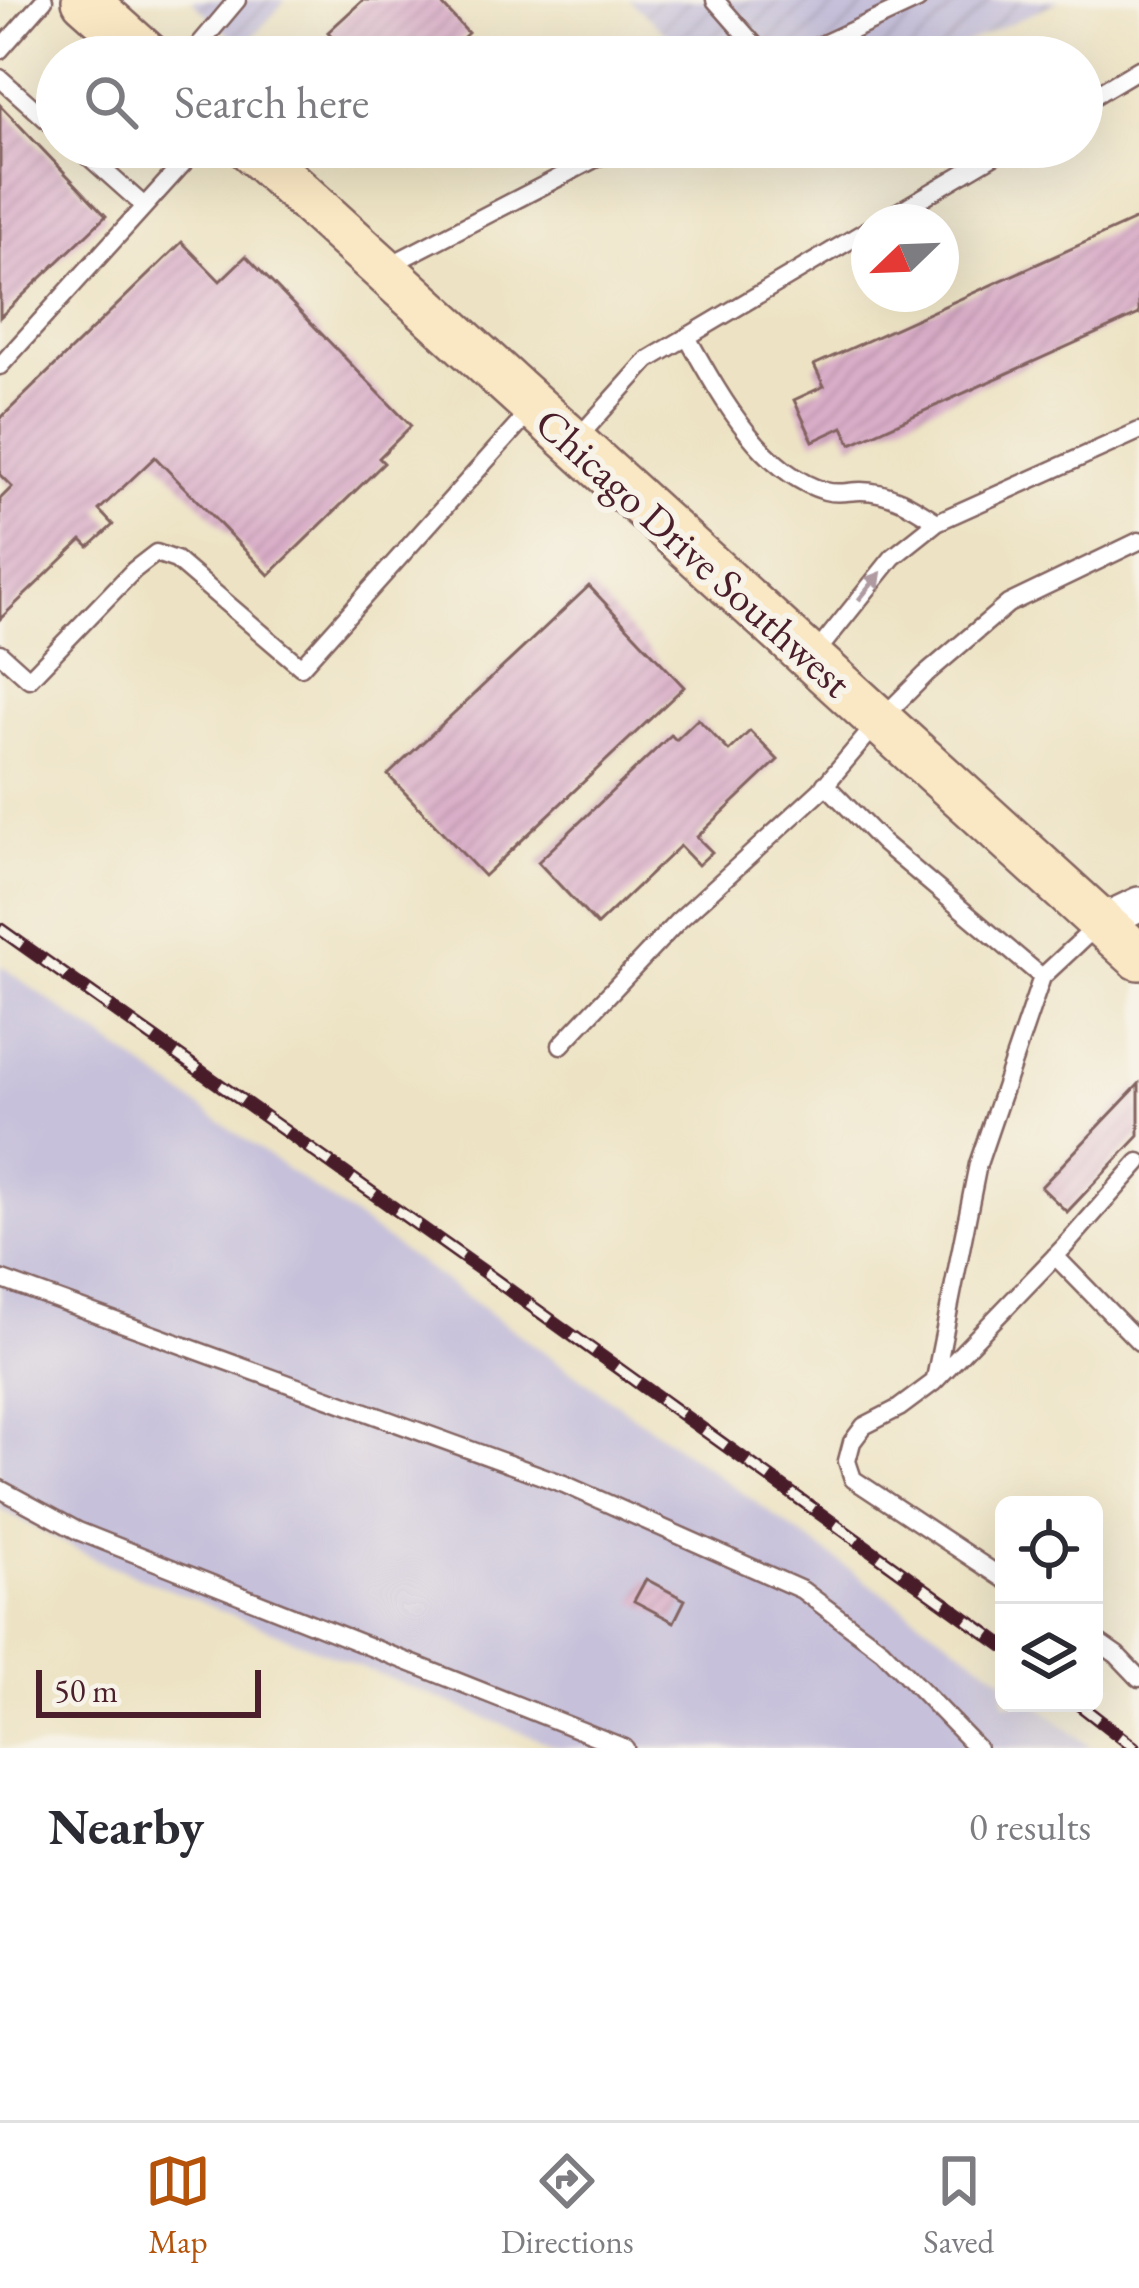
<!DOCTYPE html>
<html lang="en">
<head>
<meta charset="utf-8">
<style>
  body { margin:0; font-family:"EB Garamond",serif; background:#f7f7f7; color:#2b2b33 }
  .controls { position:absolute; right:36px; bottom:36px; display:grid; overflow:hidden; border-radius:18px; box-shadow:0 12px 48px #0002 }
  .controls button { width:108px; height:108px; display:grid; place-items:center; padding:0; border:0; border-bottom:3px solid #e1e1e2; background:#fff; color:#2b2b33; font:60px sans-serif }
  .compass { position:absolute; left:851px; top:204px; width:108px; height:108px; border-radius:50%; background:#fff; box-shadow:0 12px 48px #0002; rotate:247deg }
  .scale { position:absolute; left:36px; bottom:30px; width:225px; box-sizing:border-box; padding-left:12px; border:6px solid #4a1f2b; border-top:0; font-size:33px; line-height:42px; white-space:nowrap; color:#4a1f2b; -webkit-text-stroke:9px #f7f3e8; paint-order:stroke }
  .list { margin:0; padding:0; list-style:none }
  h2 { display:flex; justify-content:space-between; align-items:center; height:156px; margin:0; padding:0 48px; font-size:51px }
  h2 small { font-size:39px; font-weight:400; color:#7c7c81 }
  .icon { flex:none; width:66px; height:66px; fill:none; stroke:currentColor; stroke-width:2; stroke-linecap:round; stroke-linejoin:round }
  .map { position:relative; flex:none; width:1139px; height:1748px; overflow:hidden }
  .search { position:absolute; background:#fff; box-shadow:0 12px 48px #0002; left:36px; right:36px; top:36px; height:132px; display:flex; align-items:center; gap:30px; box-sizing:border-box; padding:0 42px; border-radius:66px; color:#7c7c81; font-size:45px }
  .sheet { height:372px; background:#fff }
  nav { display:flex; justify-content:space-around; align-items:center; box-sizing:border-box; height:168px; border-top:3px solid #e1e1e2; background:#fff; font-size:33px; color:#7c7c81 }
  nav a { display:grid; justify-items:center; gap:6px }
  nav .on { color:#b45309 }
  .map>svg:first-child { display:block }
  .industrial { fill:url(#industrial-furrows) }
  .railway { fill:#c6c0da }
  .building { fill:url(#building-hatch) }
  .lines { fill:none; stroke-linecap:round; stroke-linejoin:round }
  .service-casing { stroke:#836461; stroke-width:21 }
  .minor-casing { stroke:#836461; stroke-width:38 }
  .secondary-casing { stroke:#836461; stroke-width:50 }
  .service { stroke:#fff; stroke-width:16 }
  .minor { stroke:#fff; stroke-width:33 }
  .secondary { stroke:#fae7c3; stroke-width:45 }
  .rail-casing { stroke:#4a1f2b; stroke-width:14 }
  .rail { stroke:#f7f3e8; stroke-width:9; stroke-dasharray:27; stroke-linecap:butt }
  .oneway { fill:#ae9aa0 }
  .labels { text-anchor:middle; stroke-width:12; stroke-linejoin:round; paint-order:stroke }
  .street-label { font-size:42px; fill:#4a1f2b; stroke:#f7f3e8 }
</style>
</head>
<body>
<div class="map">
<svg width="1139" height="1748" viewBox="0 0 1139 1748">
  <defs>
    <pattern id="industrial-furrows" width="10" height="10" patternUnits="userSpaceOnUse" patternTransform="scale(3)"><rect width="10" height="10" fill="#c6c0da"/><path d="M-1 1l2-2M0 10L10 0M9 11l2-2" fill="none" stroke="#aca5bb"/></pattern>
    <pattern id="building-hatch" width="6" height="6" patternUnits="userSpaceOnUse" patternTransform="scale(3)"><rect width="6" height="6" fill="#d9adc8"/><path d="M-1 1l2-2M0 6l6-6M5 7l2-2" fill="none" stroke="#bc94ac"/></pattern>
  </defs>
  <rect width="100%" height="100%" fill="#f7f3e8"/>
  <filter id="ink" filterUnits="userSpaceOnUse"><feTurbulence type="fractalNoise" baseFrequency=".00833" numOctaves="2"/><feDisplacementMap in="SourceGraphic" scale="24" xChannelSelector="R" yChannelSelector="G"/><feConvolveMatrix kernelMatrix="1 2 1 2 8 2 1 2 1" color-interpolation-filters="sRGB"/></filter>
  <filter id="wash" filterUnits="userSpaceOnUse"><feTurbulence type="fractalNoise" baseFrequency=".004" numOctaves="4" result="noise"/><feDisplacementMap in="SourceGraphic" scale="48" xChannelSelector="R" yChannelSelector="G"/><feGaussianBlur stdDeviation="2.7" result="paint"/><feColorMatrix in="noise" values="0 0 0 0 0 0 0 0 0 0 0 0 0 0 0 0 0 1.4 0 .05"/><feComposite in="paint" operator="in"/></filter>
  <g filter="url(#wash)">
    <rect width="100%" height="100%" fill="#ede3c4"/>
    <path class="industrial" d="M 191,0 L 286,0 L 243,48 Z
      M 629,0 L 1060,0 L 937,57 L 692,57 Z"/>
    <path class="railway" d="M 0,965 L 1004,1679 L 1004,1703 L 1035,1703 L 1092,1748 L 560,1748 L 97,1560 L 0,1509 Z"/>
    <g id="blocks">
      <path class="building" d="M 363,0 L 438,0 L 468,33 L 442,57 L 351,57 L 328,32 Z
        M 0,105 L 106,216 L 0,317 Z
        M 1139,218 L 1139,314 L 851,444 L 843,427 L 813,441 L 794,400 L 824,386 L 814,365 Z
        M 182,242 L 220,281 L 246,256 L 411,426 L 379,458 L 384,463 L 269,575 L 155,457 L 99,510 L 113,525 L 89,547 L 82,540 L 0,619 L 0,499 L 12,487 L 0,475 L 0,419 Z
        M 589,586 L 684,687 L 484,876 L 388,775 Z
        M 698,719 L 729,751 L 750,731 L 778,760 L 697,837 L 712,852 L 698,865 L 680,846 L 597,925 L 538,862 L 671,735 L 676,740 Z
        M 1139,1084 L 1139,1136 L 1067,1212 L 1041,1187 Z
        M 646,1579 L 685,1600 L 674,1622 L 634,1601 Z"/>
    </g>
  </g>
  <g filter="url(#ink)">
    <use href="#blocks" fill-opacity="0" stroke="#836461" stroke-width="3"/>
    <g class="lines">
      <defs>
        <path id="service" d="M 715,0 L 765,57
          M 0,50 L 44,0
          M 189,57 L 237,0
          M 795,57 L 918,0
          M 0,78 L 57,129
          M 1082,103 L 1139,69
          M 78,147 L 143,205
          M 881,222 L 1008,147
          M 384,268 L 618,147
          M 687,337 C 718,392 761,473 825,491 C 839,495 848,491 861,491 C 890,491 914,507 937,522
          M 0,366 L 198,147
          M 576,440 L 648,360 L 869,229
          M 0,653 L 29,679 L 134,570 L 156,553 L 176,560 L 301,667 L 534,407
          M 812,658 L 893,557 L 937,522 L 1139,431
          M 825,784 L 883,843 L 1042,977
          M 561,1045 L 677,922 L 820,791 L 879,721 L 926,674 L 1008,604 L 1139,541
          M 1055,1256 L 1139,1342
          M 0,1279 L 564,1484 L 802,1590 L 882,1650 L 977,1748
          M 935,1379 L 978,1164 L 1042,977 L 1100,923
          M 0,1489 L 78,1531 L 625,1748
          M 1004,1579 L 853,1479 L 847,1461 L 852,1442 L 864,1426 L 899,1408 L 934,1382 L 1064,1247 L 1139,1162
          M 1094,1639 L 1117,1655 L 1139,1678"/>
        <path id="minor" d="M 1101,922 L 1139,904"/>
        <path id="secondary" d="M 85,0 L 149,57
          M 249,147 L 1139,957"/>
      </defs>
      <use href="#service" class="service-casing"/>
      <use href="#minor" class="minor-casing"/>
      <use href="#secondary" class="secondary-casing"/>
      <use href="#service" class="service"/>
      <use href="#minor" class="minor"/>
      <use href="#secondary" class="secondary"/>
      <defs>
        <path id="rail" d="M 0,929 L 487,1274 L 1004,1646
          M 1077,1703 L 1135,1748"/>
      </defs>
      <use href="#rail" class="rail-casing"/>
      <use href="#rail" class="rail"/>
    </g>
    <defs><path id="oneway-solid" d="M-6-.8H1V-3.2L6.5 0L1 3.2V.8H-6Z" transform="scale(3)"/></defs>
    <use class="oneway" href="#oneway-solid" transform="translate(870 586) rotate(-51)"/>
  </g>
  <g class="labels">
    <g class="street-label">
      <text transform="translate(694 552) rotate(42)" y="15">Chicago Drive Southwest</text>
    </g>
  </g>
</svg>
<div class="controls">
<button><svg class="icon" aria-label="locate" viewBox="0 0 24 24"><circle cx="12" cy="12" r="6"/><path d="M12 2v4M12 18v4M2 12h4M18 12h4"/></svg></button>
<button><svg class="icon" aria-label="layers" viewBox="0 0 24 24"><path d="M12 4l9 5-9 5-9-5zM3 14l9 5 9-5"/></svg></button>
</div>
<svg class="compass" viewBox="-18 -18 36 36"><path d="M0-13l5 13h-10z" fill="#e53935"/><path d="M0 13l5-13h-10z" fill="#7c7c81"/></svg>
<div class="scale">50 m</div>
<div class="search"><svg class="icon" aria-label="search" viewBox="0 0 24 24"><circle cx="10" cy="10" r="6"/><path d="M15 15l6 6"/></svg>Search here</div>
</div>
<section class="sheet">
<h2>Nearby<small>0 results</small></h2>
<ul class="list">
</ul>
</section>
<nav>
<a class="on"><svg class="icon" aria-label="map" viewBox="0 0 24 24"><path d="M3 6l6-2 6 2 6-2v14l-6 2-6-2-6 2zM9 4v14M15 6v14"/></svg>Map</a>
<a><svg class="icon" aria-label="directions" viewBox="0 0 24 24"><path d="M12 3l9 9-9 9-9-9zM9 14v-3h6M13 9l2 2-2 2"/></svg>Directions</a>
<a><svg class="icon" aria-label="saved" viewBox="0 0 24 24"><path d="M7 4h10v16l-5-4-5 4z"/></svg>Saved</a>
</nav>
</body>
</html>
